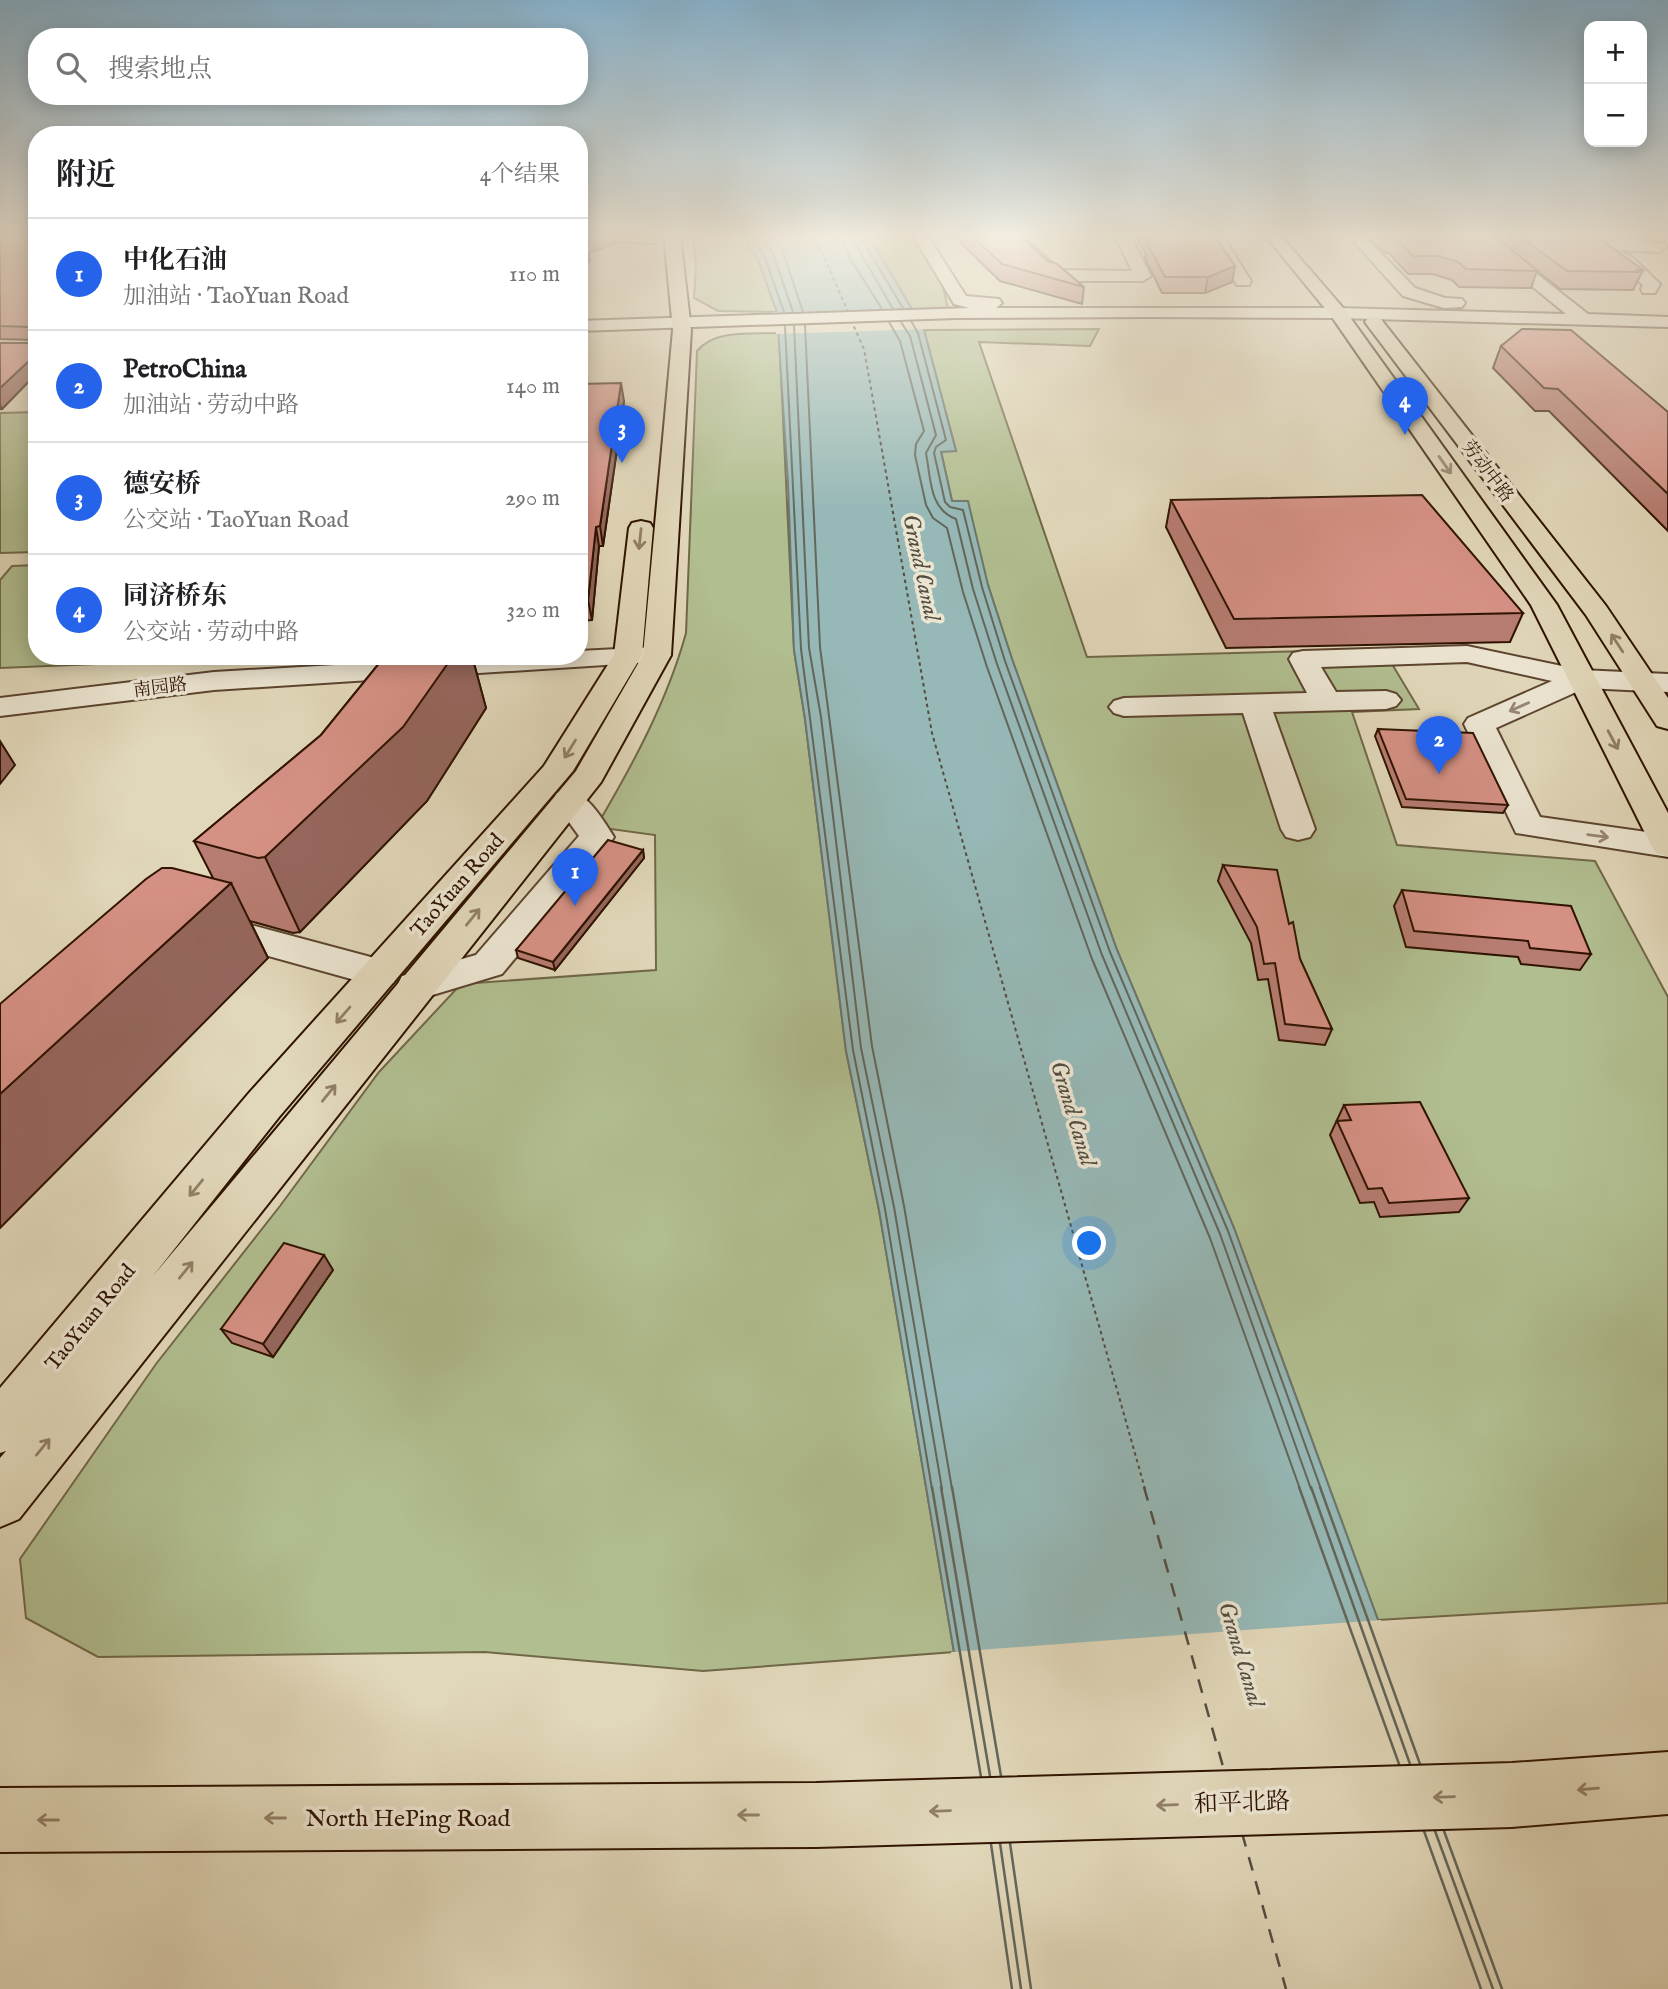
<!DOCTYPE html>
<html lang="zh">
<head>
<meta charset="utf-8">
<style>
  body { margin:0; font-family:"IM FELL English","Noto Serif SC",serif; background:#f6f6f6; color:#202124 }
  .controls { position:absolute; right:21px; top:21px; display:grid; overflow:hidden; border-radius:14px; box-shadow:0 4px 18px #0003 }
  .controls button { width:63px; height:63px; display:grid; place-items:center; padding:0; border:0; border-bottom:2px solid #e0e0e0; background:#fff; color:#202124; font:35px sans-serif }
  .you { position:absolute; left:1090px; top:1244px; width:24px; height:24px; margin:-18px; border:5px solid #fff; border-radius:50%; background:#1a73e8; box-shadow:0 0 0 10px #1a73e833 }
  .badge { display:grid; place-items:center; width:46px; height:46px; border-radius:50%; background:#2563eb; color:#fff; font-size:23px; font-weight:700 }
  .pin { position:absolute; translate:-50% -58px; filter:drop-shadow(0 2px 4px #0008) }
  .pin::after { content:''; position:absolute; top:37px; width:24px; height:21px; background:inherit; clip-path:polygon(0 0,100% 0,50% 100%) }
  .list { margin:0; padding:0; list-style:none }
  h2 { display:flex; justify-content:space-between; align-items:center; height:91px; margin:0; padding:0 28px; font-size:30px }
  h2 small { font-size:23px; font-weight:400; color:#757577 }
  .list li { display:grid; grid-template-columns:46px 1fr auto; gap:21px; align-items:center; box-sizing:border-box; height:112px; padding:0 28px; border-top:2px solid #e0e0e0 }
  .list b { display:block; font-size:26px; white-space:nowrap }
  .list p { margin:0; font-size:23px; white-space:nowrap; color:#757577 }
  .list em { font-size:23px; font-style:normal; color:#757577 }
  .icon { flex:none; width:38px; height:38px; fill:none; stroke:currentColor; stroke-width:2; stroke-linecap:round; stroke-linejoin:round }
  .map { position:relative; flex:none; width:1668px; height:1989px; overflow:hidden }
  .search { position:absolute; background:#fff; box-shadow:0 4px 18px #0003; left:28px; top:28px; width:560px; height:77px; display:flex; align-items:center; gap:18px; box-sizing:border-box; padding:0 24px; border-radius:28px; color:#757577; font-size:26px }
  .panel { position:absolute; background:#fff; box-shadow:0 4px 18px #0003; left:28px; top:126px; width:560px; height:539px; border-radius:28px }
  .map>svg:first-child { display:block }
  .green { fill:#b1be90; stroke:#706848; stroke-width:2 }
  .water { fill:#96b8b6; stroke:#6d766d; stroke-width:2 }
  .pier { fill:#e1d7b9 }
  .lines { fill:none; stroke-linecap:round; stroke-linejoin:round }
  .shore-far1 { stroke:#62665b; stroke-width:2 }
  .shore { stroke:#62665b; stroke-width:2.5 }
  .ferry-far1 { stroke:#534d40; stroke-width:2; stroke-dasharray:3.5 3.5; stroke-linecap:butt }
  .ferry { stroke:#534d40; stroke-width:2.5; stroke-dasharray:14 11; stroke-linecap:butt }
  .minor-casing { stroke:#5c442e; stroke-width:4 }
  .major-casing { stroke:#2f1300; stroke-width:4 }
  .minor { fill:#ece5d2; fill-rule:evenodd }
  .major { fill:#e1d7b9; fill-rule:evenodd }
  .wall { fill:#b87d72; stroke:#2f1300; stroke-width:2 }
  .shaded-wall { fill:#96665d; stroke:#2f1300; stroke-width:2 }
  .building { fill:#d69185; stroke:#2f1300; stroke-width:2 }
  .oneway { stroke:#917f66 }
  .oneway2 { stroke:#978674 }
  .labels { text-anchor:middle; stroke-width:7; stroke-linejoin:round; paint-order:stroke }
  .far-street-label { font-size:18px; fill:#2f1300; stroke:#ece5d2 }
  .street-label { font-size:21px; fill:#2f1300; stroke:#ece5d2 }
  .water-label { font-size:23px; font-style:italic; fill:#534d40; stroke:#ece5d2 }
  .near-street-label { font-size:24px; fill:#2f1300; stroke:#ece5d2 }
</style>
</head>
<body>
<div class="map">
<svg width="1668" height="1989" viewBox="0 0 1668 1989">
  <rect width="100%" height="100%" fill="#e1d7b9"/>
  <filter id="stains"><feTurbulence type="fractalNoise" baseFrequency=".00286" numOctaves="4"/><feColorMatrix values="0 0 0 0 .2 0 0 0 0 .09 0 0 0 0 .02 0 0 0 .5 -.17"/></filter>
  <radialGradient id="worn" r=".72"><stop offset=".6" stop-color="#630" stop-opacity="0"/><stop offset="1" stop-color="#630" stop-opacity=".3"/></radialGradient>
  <path class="green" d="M 692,235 L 742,235 L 758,260 L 777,312 L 718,311 L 694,298 L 696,263 Z
    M 864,235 L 911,235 L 943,287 L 948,308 L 912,309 L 876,248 Z
    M 1099,329 L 1090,346 L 979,342 L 1087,657 L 1383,649 L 1419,709 L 1352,712 L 1397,845 L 1595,861 L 1668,997 L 1668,1603 L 1378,1620 L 1234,1228 L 1117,950 L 1012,659 L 988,585 L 952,501 L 941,451 L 956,451 L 924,330 Z
    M 779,333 L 794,650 L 805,719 L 846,1051 L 879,1210 L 954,1652 L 703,1671 L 485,1652 L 98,1657 L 26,1618 L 20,1559 L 156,1364 L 280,1206 L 379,1072 L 461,984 L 656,970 L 655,835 L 596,827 C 632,766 667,702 686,633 L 697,351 C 715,329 753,334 779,333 Z
    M 37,412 L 37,552 L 0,553 L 0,413 Z
    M 37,565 L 37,656 L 195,656 L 193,660 L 0,668 L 0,580 L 12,566 Z"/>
  <path class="water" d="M 742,235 L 864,235 L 876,248 L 924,330 L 956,451 L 941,452 L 952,501 L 968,501 L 988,585 L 1012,659 L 1117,950 L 1234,1228 L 1378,1620 L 1411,1721 L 954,1652 L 879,1210 L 846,1051 L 805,719 L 794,650 L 788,483 L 777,312 L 758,260 Z"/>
  <path class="pier" d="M 916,309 L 928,329 L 776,334 L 773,312 Z
    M 1381,1620 L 1513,1989 L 1002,1989 L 951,1652 Z"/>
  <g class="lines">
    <path class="shore-far1" d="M 751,235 L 765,258 L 784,312
      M 761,235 L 773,254 L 793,312
      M 773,235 L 783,252 L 803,312
      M 840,235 L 851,260 L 882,309
      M 850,235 L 893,309
      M 859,235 L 903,308
      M 911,321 L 918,333 L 946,440 L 936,447 L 934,453 L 945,502 L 950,507 L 963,510 L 982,587 L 1005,661 L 1110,952 L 1228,1231 L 1321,1489
      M 889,322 L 900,341 L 924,431 L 916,444 L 915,455 L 926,505 L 933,518 L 947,528 L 963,592 L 987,667 L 1092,959 L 1210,1238 L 1300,1489
      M 901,322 L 910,336 L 936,435 L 926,453 C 931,479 929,509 956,519 L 973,589 L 997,664 L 1102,955 L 1220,1234 L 1311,1489
      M 794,325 L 809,648 L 821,717 L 861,1048 L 894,1207 L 942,1489
      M 805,325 L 820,647 L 872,1046 L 904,1206 L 952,1489
      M 785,326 L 801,649 L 853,1050 L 885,1209 L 932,1489"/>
    <path class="shore" d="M 932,1487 L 981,1777
      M 941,1487 L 990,1776
      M 952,1487 L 1001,1776
      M 1299,1487 L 1399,1764
      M 1311,1487 L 1410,1764
      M 1320,1487 L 1420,1764
      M 1424,1831 L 1481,1989
      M 1435,1831 L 1493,1989
      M 1444,1831 L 1502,1989
      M 1000,1843 L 1021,1989
      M 1010,1843 L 1031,1989
      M 991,1844 L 1012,1989"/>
    <path class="ferry-far1" d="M 809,235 L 822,252 L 848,312
      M 851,320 L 864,349 L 932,733 L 1145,1489"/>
    <path class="ferry" d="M 1144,1487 L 1224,1770
      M 1242,1833 L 1286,1989"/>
    <defs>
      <path id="minor" d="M 589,235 L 661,235 L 664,238 L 656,243 L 597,240 Z
        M 913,235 L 927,235 L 966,296 L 999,299 L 1002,303 L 996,308 L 1338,308 L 1566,314 L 1470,235 L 1487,235 L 1588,314 L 1668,317 L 1668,327 L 1338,318 L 1150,317 L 956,318 L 579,331 L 579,321 L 969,308 L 954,304 Z
        M 1004,235 L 1021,235 L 1060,270 L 1132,271 L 1115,235 L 1130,235 L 1151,276 L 1143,281 L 1065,281 L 1048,276 Z
        M 1208,235 L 1222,235 L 1251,281 L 1249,285 L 1237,285 Z
        M 1348,235 L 1363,235 L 1415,288 L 1445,298 L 1462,299 L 1465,303 L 1462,307 L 1444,308 L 1403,296 Z
        M 1568,235 L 1587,235 L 1602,242 L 1632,239 L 1665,244 L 1667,247 L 1659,252 L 1618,250 L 1632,257 L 1660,284 L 1655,293 L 1643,293 L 1641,289 L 1643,285 L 1620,263 Z
        M 1467,646 L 1581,670 L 1668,674 L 1668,692 L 1585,688 L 1496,728 L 1540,817 L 1668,835 L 1668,857 L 1516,833 L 1464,724 L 1468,718 L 1552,681 L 1467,662 L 1321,667 L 1336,692 L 1386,691 L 1396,694 L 1401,700 L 1396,706 L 1386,709 L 1273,712 L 1315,829 L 1310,837 L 1298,840 L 1286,837 L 1281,829 L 1243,713 L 1124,716 L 1114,713 L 1109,707 L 1114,701 L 1124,698 L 1307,693 L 1289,659 L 1293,653 L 1303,651 Z
        M 657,647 L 667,649 L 671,655 L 667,661 L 214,690 L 0,716 L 0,698 L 214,672 L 491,656 L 579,656 L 579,651 Z
        M 569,790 C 589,795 603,820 614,837 L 609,845 L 502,974 L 416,1000 L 402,996 L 397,986 L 402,976 L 476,955 L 579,836 L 553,800 L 557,793 Z
        M 210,914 L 393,963 L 399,973 L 393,983 L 380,987 L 197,936 L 192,927 L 197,918 Z"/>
      <path id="major" d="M 664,235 L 680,235 L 691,330 L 671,655 L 601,782 L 19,1519 L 0,1527 L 0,1458 L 6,1451 L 0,1453 L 0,1388 L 249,1093 L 544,766 L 614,655 L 629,528 L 632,523 L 641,521 L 650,523 L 653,528 L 642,655 L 573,771 L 279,1117 L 153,1276 L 576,771 L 643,655 L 673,330 Z
        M 1265,235 L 1280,235 L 1344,309 L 1557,605 L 1668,813 L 1668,856 L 1656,853 L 1651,845 L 1531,605 L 1332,317 Z
        M 1374,317 L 1380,318 L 1606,606 L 1668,698 L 1668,729 L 1657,726 L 1586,615 L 1368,326 L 1365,322 L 1368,318 Z
        M 1668,1752 L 1668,1814 L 1512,1827 L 816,1847 L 0,1852 L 0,1788 L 816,1783 L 1512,1763 Z"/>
    </defs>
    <use href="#minor" class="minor-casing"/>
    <use href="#major" class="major-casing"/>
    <use href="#minor" class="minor"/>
    <use href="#major" class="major"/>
  </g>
  <path class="wall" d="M 0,235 L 37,235 L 37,373 L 2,409 L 0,409 L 0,343 L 32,343 L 33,340 L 0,339 Z
    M 956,235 L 1019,235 L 1048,261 L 1084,287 L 1082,304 L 1000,281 L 965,247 Z
    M 1135,235 L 1214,235 L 1235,266 L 1232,282 L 1205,293 L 1162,293 L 1145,258 L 1146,254 Z
    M 1364,235 L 1594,235 L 1643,270 L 1633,290 L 1560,289 L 1537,271 L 1531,288 L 1459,287 L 1452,280 L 1432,274 L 1408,274 L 1389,253 L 1385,253 Z
    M 1501,346 L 1668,412 L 1668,531 L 1549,411 L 1535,411 L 1493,368 Z
    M 579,384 L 624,401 L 603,546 L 599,546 L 592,620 L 579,621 Z
    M 1171,500 L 1523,613 L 1510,642 L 1226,648 L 1166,527 Z
    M 222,656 L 253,656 L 222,658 Z
    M 385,656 L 472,656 L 486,708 L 427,801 L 300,932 L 293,933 L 250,921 L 268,958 L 213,878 L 194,841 L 321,735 Z
    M 1378,729 L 1508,805 L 1503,813 L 1402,807 L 1375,736 Z
    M 643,850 L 644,858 L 555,970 L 518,958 L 516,950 Z
    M 1223,865 L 1289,924 L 1300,959 L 1332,1029 L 1325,1045 L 1279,1040 L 1268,979 L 1258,980 L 1251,943 L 1218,881 Z
    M 1402,890 L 1591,954 L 1580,970 L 1521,964 L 1518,957 L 1406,947 L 1394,906 Z
    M 1344,1105 L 1469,1198 L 1459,1212 L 1380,1217 L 1374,1202 L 1360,1203 L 1330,1135 Z
    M 333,1270 L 273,1357 L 232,1343 L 221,1329 Z"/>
  <path class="shaded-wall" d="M 604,235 L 613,235 L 614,244 L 589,253 L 590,261 L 579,271 L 579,244 Z
    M 1235,266 L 1232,282 L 1205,293 L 1208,277 Z
    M 31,359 L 37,373 L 2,409 L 0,405 L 0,388 Z
    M 621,383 L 624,401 L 603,546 L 600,526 Z
    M 596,527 L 599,546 L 592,620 L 588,600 Z
    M 453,656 L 472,656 L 486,708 L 427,801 L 300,932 L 265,857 Z
    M 0,741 L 15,765 L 0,784 Z
    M 643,850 L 644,858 L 555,970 L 553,962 Z
    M 231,883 L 268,958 L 0,1228 L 0,1094 Z
    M 324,1255 L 333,1270 L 273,1357 L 263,1344 Z"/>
  <path class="building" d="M 0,235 L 37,235 L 37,358 L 31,359 L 0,388 L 0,343 L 32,343 L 33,329 L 31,327 L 0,326 Z
    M 579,235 L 604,235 L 579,244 Z
    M 971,235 L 1019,235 L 1048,261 L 1057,264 L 1084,287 L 1002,264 Z
    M 1145,235 L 1214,235 L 1235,266 L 1208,277 L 1165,277 L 1147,243 L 1151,243 Z
    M 1388,235 L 1493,235 L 1538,271 L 1466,269 L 1458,262 L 1438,256 L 1413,256 L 1394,236 L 1390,236 Z
    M 1518,235 L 1594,235 L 1643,270 L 1638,270 L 1641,272 L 1567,271 Z
    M 579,247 L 588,248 L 579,257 Z
    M 1522,329 L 1571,330 L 1668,412 L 1668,494 L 1558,389 L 1544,388 L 1501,346 Z
    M 621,383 L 600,526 L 596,527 L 588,600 L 579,600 L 579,384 Z
    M 1422,495 L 1523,613 L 1234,619 L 1171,500 Z
    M 385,656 L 453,656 L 403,727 L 265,857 L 258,858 L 194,841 L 321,735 Z
    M 1378,729 L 1473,733 L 1508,805 L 1406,799 Z
    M 608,840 L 643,850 L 553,962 L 516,950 Z
    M 1223,865 L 1277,870 L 1289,924 L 1293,922 L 1300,959 L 1332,1029 L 1285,1024 L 1275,963 L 1264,964 L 1257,927 Z
    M 162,868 L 172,868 L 231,883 L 0,1094 L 0,1004 L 146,879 Z
    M 1402,890 L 1571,906 L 1591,954 L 1530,948 L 1528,941 L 1414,931 Z
    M 1420,1102 L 1469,1198 L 1389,1203 L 1382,1188 L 1368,1189 L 1337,1121 L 1351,1120 L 1344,1105 Z
    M 284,1243 L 324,1255 L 263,1344 L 221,1329 Z"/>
  <defs><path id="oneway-shaft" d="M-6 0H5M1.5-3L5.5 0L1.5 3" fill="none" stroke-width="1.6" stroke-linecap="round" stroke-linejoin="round" transform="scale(1.75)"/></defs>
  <g class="oneway">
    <use href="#oneway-shaft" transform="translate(1445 465) rotate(55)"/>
    <use href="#oneway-shaft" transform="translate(640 539) rotate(96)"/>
    <use href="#oneway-shaft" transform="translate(1617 643) rotate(-123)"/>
    <use href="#oneway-shaft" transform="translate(1613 740) rotate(62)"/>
    <use href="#oneway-shaft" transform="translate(570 749) rotate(122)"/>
    <use href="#oneway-shaft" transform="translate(473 917) rotate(-51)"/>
    <use href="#oneway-shaft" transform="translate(343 1015) rotate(131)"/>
    <use href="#oneway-shaft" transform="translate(329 1093) rotate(-51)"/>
    <use href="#oneway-shaft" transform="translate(196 1188) rotate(129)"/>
    <use href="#oneway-shaft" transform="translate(186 1270) rotate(-51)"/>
    <use href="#oneway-shaft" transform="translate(43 1447) rotate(-51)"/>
    <use href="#oneway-shaft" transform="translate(1588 1789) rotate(175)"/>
    <use href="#oneway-shaft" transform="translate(1444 1797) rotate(178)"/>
    <use href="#oneway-shaft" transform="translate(1167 1805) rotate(178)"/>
    <use href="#oneway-shaft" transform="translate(940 1811) rotate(178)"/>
    <use href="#oneway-shaft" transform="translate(748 1815) rotate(180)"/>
    <use href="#oneway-shaft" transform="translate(275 1818) rotate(180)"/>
    <use href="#oneway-shaft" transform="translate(48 1820) rotate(180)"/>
  </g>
  <g class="oneway2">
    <use href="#oneway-shaft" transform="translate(1519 707) rotate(156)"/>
    <use href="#oneway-shaft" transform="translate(1598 836) rotate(8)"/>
  </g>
  <linearGradient id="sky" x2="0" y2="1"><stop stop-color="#87b6d4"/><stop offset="0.46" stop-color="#f2ede0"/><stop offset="1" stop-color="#f2ede0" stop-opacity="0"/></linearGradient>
  <rect width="1668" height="513" fill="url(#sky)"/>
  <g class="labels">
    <g class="far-street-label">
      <text transform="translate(1488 471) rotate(53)" y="6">劳动中路</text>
      <text transform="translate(160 687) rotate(-7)" y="6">南园路</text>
    </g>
    <g class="street-label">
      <text transform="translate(457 885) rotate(-49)" y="7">TaoYuan Road</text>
      <text transform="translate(90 1317) rotate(-51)" y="7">TaoYuan Road</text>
    </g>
    <g class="water-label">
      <text transform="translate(922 567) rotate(78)" y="8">Grand Canal</text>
      <text transform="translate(1074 1113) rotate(73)" y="8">Grand Canal</text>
      <text transform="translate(1242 1654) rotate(73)" y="8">Grand Canal</text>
    </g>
    <g class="near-street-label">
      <text transform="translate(1242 1802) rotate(-2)" y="8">和平北路</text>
      <text x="408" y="1826">North HePing Road</text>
    </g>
  </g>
  <rect width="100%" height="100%" filter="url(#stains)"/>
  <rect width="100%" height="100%" fill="url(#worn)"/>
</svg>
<div class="controls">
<button>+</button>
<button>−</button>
</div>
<div class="you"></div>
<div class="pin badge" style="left:575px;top:906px">1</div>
<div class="pin badge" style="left:1439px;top:774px">2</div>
<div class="pin badge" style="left:622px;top:463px">3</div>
<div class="pin badge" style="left:1405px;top:435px">4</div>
<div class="search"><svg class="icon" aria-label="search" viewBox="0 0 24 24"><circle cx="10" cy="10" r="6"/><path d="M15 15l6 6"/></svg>搜索地点</div>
<section class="panel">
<h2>附近<small>4个结果</small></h2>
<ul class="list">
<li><span class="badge">1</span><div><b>中化石油</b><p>加油站 · TaoYuan Road</p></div><em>110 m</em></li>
<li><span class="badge">2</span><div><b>PetroChina</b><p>加油站 · 劳动中路</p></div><em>140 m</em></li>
<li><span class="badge">3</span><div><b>德安桥</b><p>公交站 · TaoYuan Road</p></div><em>290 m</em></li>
<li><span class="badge">4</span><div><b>同济桥东</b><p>公交站 · 劳动中路</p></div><em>320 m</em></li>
</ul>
</section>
</div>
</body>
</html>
